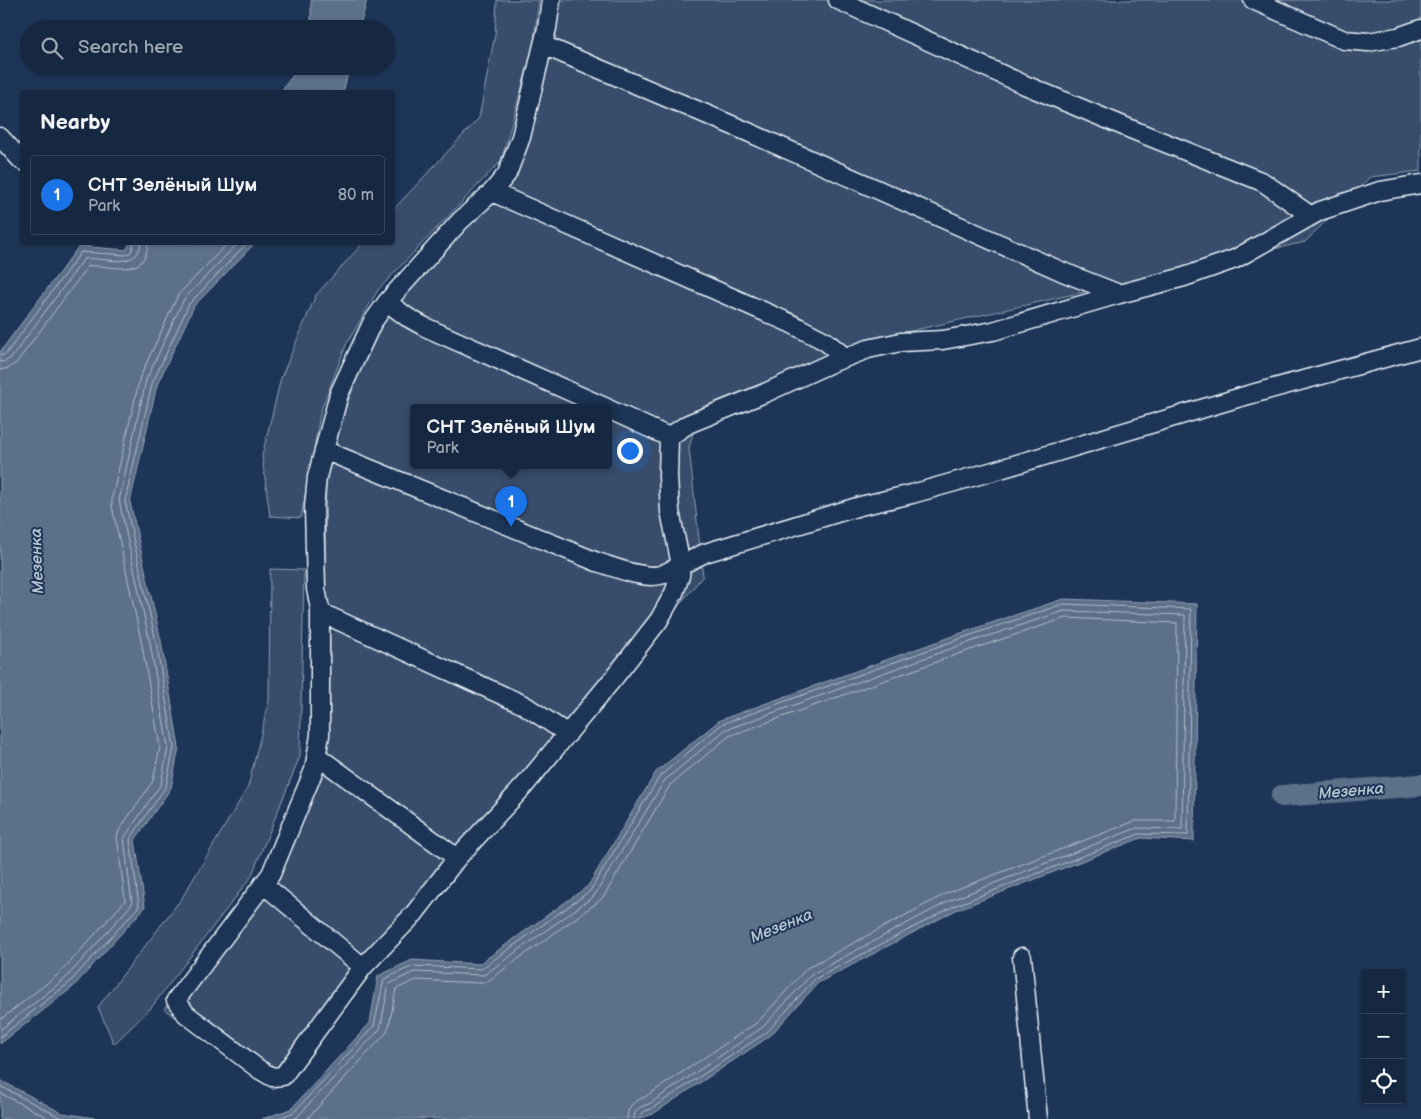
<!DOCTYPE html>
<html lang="en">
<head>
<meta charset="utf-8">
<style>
  body { margin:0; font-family:"Balsamiq Sans",sans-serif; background:#23344c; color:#f1f3f6 }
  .controls { position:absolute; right:15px; bottom:15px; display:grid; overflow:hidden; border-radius:5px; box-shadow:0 1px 4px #0004 }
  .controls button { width:45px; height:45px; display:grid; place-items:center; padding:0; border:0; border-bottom:1px solid #35445a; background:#162841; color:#f1f3f6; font:25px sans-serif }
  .you { position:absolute; left:629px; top:450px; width:18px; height:18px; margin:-12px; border:4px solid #fff; border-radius:50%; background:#1a73e8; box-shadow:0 0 0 8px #1a73e833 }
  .badge { display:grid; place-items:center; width:32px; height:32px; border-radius:50%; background:#1a73e8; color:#fff; font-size:16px; font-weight:700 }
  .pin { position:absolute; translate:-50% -41px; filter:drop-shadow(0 1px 2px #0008) }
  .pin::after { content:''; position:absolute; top:26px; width:18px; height:15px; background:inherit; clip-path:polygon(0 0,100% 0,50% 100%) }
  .popup { position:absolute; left:410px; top:404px; width:202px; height:65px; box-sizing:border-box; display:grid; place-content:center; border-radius:5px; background:#162841; filter:drop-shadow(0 1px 4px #0005); font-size:16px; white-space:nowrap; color:#9ea6b1 }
  .popup b { font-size:19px; color:#f1f3f6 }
  .popup::after { content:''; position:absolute; left:50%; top:100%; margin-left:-10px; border:10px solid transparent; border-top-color:#162841 }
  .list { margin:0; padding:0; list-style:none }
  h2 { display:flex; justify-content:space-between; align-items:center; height:65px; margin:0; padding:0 20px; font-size:21px }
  h2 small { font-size:16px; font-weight:400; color:#9ea6b1 }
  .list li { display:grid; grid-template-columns:32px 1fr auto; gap:15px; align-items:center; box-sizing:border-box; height:80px; margin:0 10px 10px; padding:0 10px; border:1px solid #35445a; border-radius:5px }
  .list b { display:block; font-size:19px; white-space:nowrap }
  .list p { margin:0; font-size:16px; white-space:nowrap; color:#9ea6b1 }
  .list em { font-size:16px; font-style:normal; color:#9ea6b1 }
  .icon { flex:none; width:28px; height:28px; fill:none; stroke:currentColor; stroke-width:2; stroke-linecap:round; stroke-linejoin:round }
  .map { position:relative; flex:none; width:1421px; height:1119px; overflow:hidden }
  .search { position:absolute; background:#162841; box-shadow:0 1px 4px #0004; left:20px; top:20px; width:375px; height:55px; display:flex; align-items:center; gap:12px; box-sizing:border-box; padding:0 18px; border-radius:28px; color:#9ea6b1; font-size:19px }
  .panel { position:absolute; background:#162841; box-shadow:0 1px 4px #0004; left:20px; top:90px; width:375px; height:155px; border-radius:5px }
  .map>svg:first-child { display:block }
  .green { fill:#374d6c; stroke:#909fb2; fill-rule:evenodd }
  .water { fill:#5d7089; stroke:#95a4b5 }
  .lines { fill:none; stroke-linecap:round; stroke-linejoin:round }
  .shore { stroke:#b0bdcc; stroke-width:1 }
  .river { stroke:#5d7089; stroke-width:22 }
  .minor-casing { stroke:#e8f1f8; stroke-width:21 }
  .minor { stroke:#1d3557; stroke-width:18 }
  .labels { text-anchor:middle; stroke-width:4; stroke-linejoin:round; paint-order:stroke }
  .water-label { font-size:16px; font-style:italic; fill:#b7c4d1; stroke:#1d3557 }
</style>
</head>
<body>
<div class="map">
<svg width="1421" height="1119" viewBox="0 0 1421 1119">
  <rect width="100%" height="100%" fill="#1d3557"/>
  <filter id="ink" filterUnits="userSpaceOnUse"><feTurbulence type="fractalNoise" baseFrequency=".02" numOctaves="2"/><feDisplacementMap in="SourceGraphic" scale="10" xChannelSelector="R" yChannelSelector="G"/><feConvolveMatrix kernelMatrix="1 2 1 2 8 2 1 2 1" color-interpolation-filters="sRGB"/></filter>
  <g filter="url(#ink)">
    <path class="green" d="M 497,0 L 539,0 L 533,48 L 501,161 L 378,290 L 346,345 L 321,410 L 301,518 L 270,516 L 262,456 L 281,378 L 316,295 L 363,243 L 392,242 L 393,210 L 479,118 L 495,34 Z
      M 557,0 L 1421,0 L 1421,171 L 1370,177 L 1305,242 L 871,340 L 700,408 L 689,448 L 703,576 L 553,759 L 460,864 L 274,1090 L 164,1009 L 258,882 L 322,769 L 326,479 L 333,440 L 374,335 L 402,294 L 512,181 ZM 414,408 L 608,408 L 608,466 L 414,466 Z
      M 270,569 L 304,570 L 300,756 L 284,796 L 251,877 L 151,1008 L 114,1044 L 98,1007 L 182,898 L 248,787 L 269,701 Z"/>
    <path class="water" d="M 311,0 L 367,0 L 359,29 L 311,29 Z
      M 300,66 L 350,66 L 343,92 L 278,92 L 281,91 Z
      M 130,243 L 255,243 L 194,306 L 157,385 L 130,502 L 161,641 L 179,747 L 171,788 L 135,840 L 145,907 L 73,987 L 0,1044 L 0,352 L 79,246 L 126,250 Z
      M 1063,599 L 1197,604 L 1194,841 L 1141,838 L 956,910 L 818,983 L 770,1036 L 653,1114 L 639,1119 L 262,1119 L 291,1109 L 370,1023 L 378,976 L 412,960 L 479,964 L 588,886 L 656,772 L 720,720 L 958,634 Z
      M 0,1080 L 62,1113 L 101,1119 L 0,1119 Z"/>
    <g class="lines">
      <path class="shore" d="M 0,356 L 6,354 L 81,252 L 126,255 L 131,252 L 134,242
        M 0,362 L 6,361 L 11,358 L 84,259 C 103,256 139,272 141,242
        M 0,370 L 9,368 L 17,362 L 88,266 C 110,264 147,281 148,242
        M 0,1020 L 60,973 L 125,901 L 117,836 L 120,829 L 153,781 L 160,747 L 142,645 L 112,506 L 112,498 L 140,377 L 178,295 L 229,242
        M 0,1030 L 65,979 L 132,904 L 124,838 L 161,784 L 168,747 L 150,643 L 119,500 L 146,380 L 184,299 L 239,242
        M 0,1037 L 69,983 L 139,906 L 130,839 L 166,786 L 174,747 L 156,642 L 125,501 L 152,384 L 189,304 L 248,242
        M 0,1086 L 60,1117 L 69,1119
        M 0,1093 L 50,1119
        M 277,1119 L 294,1112 L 374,1026 L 384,979 L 413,966 L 481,969 L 590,891 L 660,776 L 722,724 L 959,639 L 1063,604 L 1191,609 L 1188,835 L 1139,834 L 954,906 L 815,979 L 767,1032 L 651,1109 L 643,1112 L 640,1119
        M 295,1119 L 380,1029 L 389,984 L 414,972 L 484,975 L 594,896 L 665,780 L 725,730 L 961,645 L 1064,611 L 1185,615 L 1182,829 L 1137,828 L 951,900 L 812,974 L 763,1027 L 649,1104 C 640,1107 634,1109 634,1119
        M 307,1119 L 386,1033 L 389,1026 L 396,989 L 416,980 L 479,983 L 486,982 L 598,902 L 604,896 L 670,785 L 729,736 L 964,652 L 1065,618 L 1177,623 L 1175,821 L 1135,821 L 947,893 L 807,968 L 758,1022 L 645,1097 C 634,1101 627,1106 627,1119"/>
      <path class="river" d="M 1282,796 L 1421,785"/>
      <defs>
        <path id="minor" d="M 551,0 L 547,28 L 521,137 L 507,174 L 492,192 L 460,221 L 387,302 L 372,323 L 339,394 L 317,477 L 314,507 L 316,589 L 320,609 L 320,735 L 314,770 L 271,874 L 176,1000 L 186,1014 L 260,1070 L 272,1077 L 283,1076 L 363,967 L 414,914 L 457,858 L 524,786 L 617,674 L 659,620 L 674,593 L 680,576 L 681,565 L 705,553 L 860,506 L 912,494 L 997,470 L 1241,397 L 1421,348
          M 838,0 L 1025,85 L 1133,130 L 1263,182 L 1311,216
          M 1253,0 L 1344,40 L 1368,42 L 1398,37 L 1421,29
          M 543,45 L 748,132 L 1063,272 L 1119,294
          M 0,137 L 22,161
          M 492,192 L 790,323 L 825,341 L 845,357
          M 387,302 L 407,317 L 425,327 L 607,408
          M 608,409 L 669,437
          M 324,450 L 597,562 C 614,567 647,581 663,574 C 669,572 675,568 681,565 L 670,511 L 668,476 L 669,437 L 688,424 L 765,393 L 831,363 L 868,349 L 901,342 L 943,340 L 993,331 L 1119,294 L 1184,277 L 1235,259 L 1320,211 L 1380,191 L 1421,184
          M 320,609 L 324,614 L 524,705 L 568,734
          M 317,756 L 457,858
          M 263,884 L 363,967
          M 1022,957 L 1038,1119"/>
      </defs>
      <use href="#minor" class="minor-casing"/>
      <use href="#minor" class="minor"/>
    </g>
  </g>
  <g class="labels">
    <g class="water-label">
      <text transform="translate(36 561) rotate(-92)" y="6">Мезенка</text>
      <text transform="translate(1351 790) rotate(-5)" y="6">Мезенка</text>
      <text transform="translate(781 925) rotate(-22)" y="6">Мезенка</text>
    </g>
  </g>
</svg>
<div class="controls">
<button>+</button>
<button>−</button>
<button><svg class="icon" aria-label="locate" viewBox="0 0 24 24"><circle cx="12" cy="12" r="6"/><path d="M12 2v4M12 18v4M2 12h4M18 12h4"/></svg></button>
</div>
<div class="you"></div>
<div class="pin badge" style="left:511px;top:527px">1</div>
<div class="popup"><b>СНТ Зелёный Шум</b>Park</div>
<div class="search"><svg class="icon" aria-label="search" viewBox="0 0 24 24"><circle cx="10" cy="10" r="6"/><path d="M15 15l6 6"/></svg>Search here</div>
<section class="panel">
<h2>Nearby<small></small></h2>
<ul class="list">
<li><span class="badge">1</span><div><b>СНТ Зелёный Шум</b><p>Park</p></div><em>80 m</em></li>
</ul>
</section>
</div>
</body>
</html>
